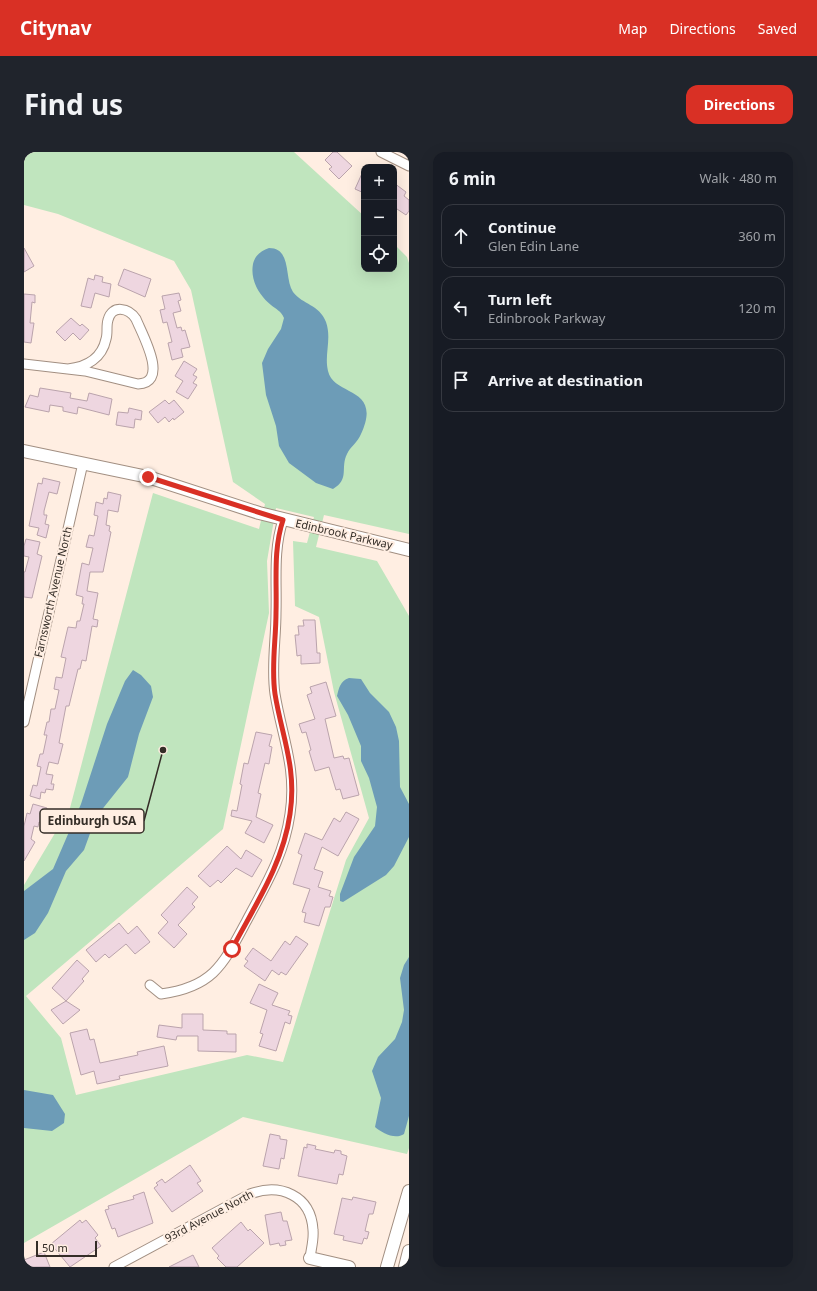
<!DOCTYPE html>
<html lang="en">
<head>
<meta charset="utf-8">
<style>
  body { margin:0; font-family:"Noto Sans",sans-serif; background:#20242c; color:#f1f3f6 }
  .controls { position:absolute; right:12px; top:12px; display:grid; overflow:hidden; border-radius:8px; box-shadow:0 4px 16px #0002 }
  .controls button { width:36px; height:36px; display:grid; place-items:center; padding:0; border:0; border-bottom:1px solid #363941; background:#171b24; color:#f1f3f6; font:20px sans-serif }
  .scale { position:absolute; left:12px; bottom:10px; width:61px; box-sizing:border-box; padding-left:4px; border:2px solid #342d27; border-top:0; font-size:11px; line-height:14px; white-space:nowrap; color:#342d27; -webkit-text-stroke:3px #ffeee2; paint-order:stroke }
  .stop { position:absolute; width:12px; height:12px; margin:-9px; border:3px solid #d93025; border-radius:50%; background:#fff }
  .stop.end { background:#d93025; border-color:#fff; box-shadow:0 1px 4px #0008 }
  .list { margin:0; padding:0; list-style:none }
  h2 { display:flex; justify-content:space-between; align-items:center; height:52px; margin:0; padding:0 16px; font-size:17px }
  h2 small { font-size:13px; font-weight:400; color:#9ea1a6 }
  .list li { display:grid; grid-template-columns:26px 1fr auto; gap:12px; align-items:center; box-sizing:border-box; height:64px; margin:0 8px 8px; padding:0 8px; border:1px solid #363941; border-radius:12px }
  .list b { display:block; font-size:15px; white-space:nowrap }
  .list p { margin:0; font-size:13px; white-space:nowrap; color:#9ea1a6 }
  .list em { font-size:13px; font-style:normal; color:#9ea1a6 }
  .icon { flex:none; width:22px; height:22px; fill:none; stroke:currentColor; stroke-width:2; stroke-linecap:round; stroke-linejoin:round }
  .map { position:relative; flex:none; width:385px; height:1115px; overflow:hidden; border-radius:12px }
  header { display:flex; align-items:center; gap:24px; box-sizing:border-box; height:56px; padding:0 20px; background:#d93025; color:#fff }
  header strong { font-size:19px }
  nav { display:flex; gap:22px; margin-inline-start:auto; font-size:14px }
  .intro { display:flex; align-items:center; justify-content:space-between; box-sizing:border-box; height:96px; padding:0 24px }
  h1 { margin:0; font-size:28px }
  .button { padding:10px 18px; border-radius:12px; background:#d93025; color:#fff; font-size:14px; font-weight:700 }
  main { display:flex; gap:24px; padding:0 24px }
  aside { flex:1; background:#171b24; border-radius:12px; box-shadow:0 4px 16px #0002 }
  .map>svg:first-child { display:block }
  .green { fill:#c0e5be; fill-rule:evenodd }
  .water { fill:#6d9cb7 }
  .building { fill:#eed6e0; stroke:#baa3ac }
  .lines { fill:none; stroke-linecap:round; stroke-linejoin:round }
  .street-casing { stroke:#a28f82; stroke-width:11 }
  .secondary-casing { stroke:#a28f82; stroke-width:14 }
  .street { stroke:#fff; stroke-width:9 }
  .secondary { stroke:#fff; stroke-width:12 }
  .route { stroke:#d93025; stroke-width:5 }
  .labels { text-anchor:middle; stroke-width:4; stroke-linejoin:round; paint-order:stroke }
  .street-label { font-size:11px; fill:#342d27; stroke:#ffeee2 }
  .leader { fill:none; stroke:#342d27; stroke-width:1.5 }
  .callout-dot { fill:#342d27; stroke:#ffeee2; stroke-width:1.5 }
  .callout { fill:#ffeee2; stroke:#342d27; stroke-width:1.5 }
  .callout-label { font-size:12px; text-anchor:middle; font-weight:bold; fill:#342d27 }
</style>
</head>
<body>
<header>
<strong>Citynav</strong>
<nav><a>Map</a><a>Directions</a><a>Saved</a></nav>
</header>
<div class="intro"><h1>Find us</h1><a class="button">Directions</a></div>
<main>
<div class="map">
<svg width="385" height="1115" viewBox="0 0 385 1115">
  <rect width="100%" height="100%" fill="#ffeee2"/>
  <path class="green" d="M 0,0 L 270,0 L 340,64 L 340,117 L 370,117 L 370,92 L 383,105 L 385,111 L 385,382 L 300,363 L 292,395 L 353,409 L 385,464 L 385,996 L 383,1002 L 219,965 L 0,1091 L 0,733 L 46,656 L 129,341 L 235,377 L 241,352 L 209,330 L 167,138 L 150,109 L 34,62 L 0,53 ZM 252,356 L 290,365 L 283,391 L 269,389 L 271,454 L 295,465 L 310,540 L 345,666 L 322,708 L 259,910 L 223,903 L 52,943 L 37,886 L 2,844 L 199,677 L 245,461 L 243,409 Z"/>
  <path class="water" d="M 245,96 C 268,96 260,126 269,140 C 279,153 295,152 302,170 C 308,187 300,202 304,219 C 310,245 359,234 337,282 C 334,290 326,295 323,302 C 316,316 326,327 309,337 L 292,331 L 265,311 L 255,294 L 252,274 L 242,243 L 238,211 L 244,197 L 257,177 L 260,166 C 257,159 252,157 247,153 C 235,143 226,128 229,112 C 231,103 237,99 245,96 Z
    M 109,518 L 117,523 L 127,534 L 129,545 L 115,582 L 104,625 L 72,665 L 60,698 L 42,719 L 24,761 L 11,781 L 0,788 L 0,739 L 29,717 L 57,652 L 83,572 L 101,529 Z
    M 325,526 L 337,527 L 346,541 L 365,560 L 372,575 L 375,589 L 376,635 L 385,652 L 385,685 L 370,714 L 362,723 L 319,750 L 316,749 L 316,742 L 330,705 L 351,674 L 353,655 L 345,626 L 337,609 L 337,594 L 324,563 L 313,544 C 315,536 316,529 325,526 Z
    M 385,805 L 385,964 L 380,982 C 371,988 358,981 351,975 L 357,946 L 348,919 L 354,905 L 371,887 L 378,870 L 380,858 L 376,826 L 380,813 Z
    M 0,938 L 29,943 L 41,962 L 40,971 L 28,979 L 0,976 Z"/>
  <path class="building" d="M 309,0 L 313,0 L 328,14 L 315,27 L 305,17 L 308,15 L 301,8 Z
    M 340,17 L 340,41 L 331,37 Z
    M 370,31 L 382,40 L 380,44 L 385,48 L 385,59 L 382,63 L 370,55 Z
    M 0,96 L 10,114 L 0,120 Z
    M 100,117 L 127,127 L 121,145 L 94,133 Z
    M 71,123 L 79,125 L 78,130 L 87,132 L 85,145 L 71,141 L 67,156 L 57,154 L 64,126 L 70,128 Z
    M 155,141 L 157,148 L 154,149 L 157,159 L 149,161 L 153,176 L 157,175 L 158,179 L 161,178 L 166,195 L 157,197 L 159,205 L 148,208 L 144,191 L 148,190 L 143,170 L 139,171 L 136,158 L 141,157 L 138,144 Z
    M 0,142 L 11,143 L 11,151 L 8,150 L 6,171 L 10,171 L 7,191 L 0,190 Z
    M 47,166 L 56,174 L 58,172 L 65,178 L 56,188 L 49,181 L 41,189 L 32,180 Z
    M 160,209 L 173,217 L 169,223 L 173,225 L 169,231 L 173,233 L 164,247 L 152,240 L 159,229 L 151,224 Z
    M 16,236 L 47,241 L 46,246 L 63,249 L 65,241 L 88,247 L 85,263 L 54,255 L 53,262 L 39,259 L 39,255 L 26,253 L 25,260 L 1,255 L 6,243 L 14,245 Z
    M 141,248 L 145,252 L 150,248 L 160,260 L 150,268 L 149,266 L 145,270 L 141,265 L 134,271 L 125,260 Z
    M 105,256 L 118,259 L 117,268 L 111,267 L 110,276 L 92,273 L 94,260 L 104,261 Z
    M 19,326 L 36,330 L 33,342 L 25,340 L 20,359 L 20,363 L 23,363 L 21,372 L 25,373 L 22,386 L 13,383 L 15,376 L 5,374 L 14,331 L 18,332 Z
    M 84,340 L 97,343 L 94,360 L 84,358 L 82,373 L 86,374 L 85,379 L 87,380 L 79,420 L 66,420 L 63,439 L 74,441 L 69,467 L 74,468 L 73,475 L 68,474 L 62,509 L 58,508 L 56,517 L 54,517 L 45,554 L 42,554 L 35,591 L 39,592 L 34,612 L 25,610 L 22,622 L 29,623 L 27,632 L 30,632 L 29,638 L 22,637 L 21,641 L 17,640 L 16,647 L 6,644 L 9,633 L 13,634 L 17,615 L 13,614 L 16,602 L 19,602 L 23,583 L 20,583 L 23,570 L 25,570 L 27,557 L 31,557 L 35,538 L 30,537 L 32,525 L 38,526 L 42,506 L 37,505 L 44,475 L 52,476 L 53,469 L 56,469 L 60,452 L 58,452 L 59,445 L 52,443 L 58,411 L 65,413 L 69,396 L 62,395 L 65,383 L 70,384 L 74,364 L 70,363 L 72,350 L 79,352 L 80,346 L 83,347 Z
    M 2,387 L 16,390 L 13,402 L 18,404 L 8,446 L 0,445 L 0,420 L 1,420 L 5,405 L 0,404 L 0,394 Z
    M 279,468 L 291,468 L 293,501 L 296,501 L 296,511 L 277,512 L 277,503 L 273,504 L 271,483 L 275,483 L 274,474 L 280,474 Z
    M 302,530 L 312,564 L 301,567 L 310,606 L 319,604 L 320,607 L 325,606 L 335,643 L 319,647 L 316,637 L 312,638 L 305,615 L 291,619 L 285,599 L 287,598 L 282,580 L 278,581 L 275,572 L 291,567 L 283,543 L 288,541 L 286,535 Z
    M 232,580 L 248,583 L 245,594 L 248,595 L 245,612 L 241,611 L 234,641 L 237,642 L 232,665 L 249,673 L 240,691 L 221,681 L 228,669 L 207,664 L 208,658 L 213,659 L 218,633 L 216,632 L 220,611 L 224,612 Z
    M 9,652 L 23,656 L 20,672 L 15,670 L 14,675 L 10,674 L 7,687 L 11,690 L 0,709 L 0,674 L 3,661 L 6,662 Z
    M 322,660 L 335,667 L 314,704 L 298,695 L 290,717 L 299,720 L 294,735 L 307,739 L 305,744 L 309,745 L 306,755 L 301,755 L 295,774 L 280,770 L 282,761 L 278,760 L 286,737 L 269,732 L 278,703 L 274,701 L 281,681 L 298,688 L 310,666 L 316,670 Z
    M 203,694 L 217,707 L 222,698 L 238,708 L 228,725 L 212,716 L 197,731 L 194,728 L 186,735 L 174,724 Z
    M 163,735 L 174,745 L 168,752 L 171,755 L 154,773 L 163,782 L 150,796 L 134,781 L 144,770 L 137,763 Z
    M 95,771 L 104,782 L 113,774 L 126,790 L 111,802 L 102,792 L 85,806 L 81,802 L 72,810 L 62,798 Z
    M 272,784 L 284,792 L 262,823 L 257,820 L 255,823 L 248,818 L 241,829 L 220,814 L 224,809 L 221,807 L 229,796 L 247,809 L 261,789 L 266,793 Z
    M 53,808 L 65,819 L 58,827 L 60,829 L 42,849 L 28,836 Z
    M 235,832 L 254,841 L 248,853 L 266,859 L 264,863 L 268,864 L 266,872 L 261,870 L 252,899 L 235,894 L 239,882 L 236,881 L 243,858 L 226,851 Z
    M 42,849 L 56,858 L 39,872 L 27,858 Z
    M 158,862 L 179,862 L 179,878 L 203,879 L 203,882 L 212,882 L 212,900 L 174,899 L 174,884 L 153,884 L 152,888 L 133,885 L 135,873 L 158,876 Z
    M 63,877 L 66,888 L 70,887 L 76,911 L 114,903 L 113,900 L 140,894 L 144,914 L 95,924 L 96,927 L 73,932 L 70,919 L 57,923 L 46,881 Z
    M 246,982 L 256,984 L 256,987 L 263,988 L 260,1007 L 257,1006 L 255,1017 L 239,1014 Z
    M 283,992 L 292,994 L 291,997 L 310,1001 L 311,998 L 317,999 L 317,1002 L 323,1004 L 319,1023 L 315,1022 L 313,1032 L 274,1024 L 280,995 L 283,996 Z
    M 166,1013 L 177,1029 L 173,1031 L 179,1039 L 148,1060 L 130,1036 L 134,1033 L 132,1031 L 138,1027 L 141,1031 Z
    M 120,1040 L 129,1071 L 94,1085 L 91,1076 L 88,1077 L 81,1058 L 85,1057 L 84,1054 L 110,1047 L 109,1044 Z
    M 329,1045 L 352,1050 L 349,1062 L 345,1062 L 341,1079 L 345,1080 L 343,1087 L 340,1086 L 338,1092 L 319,1088 L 320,1084 L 310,1082 L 318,1046 L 328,1048 Z
    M 257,1060 L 259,1069 L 263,1069 L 268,1088 L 261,1089 L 262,1093 L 256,1094 L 255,1091 L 246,1093 L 241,1063 Z
    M 56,1068 L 58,1071 L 62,1068 L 74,1083 L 71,1086 L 77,1094 L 46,1115 L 27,1092 Z
    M 217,1070 L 224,1079 L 226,1077 L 240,1091 L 213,1115 L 202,1115 L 193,1106 L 195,1104 L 188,1096 Z
    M 20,1100 L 26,1115 L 0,1115 L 0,1108 Z
    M 169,1103 L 175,1115 L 145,1115 Z"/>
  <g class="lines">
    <defs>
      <path id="street" d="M 357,0 L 385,14
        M 0,212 L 61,219 L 114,232 C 146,231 118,182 112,167 C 105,156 88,152 84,168 C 82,174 84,181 82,187 C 78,206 63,215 44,217
        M 0,570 L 59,311
        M 126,833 L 137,842 C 189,835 199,813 222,770 C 241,734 260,704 266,662 C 273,616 258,585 251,542 C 247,515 252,488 252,461 C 253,429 249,398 259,368
        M 90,1115 L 226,1042 C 256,1031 287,1043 289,1078 C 290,1088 287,1097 286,1106"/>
      <path id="secondary" d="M 0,299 L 124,325 L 235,361 L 385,398
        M 286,1106 L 325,1115
        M 363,1115 L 385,1039
        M 381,1115 L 385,1099"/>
    </defs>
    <use href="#street" class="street-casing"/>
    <use href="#secondary" class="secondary-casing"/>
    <use href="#street" class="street"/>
    <use href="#secondary" class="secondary"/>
  </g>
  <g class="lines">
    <path class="route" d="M 124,325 L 259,368 C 249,398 253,429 252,461 C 252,488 247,515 251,542 C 258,585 273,616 266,662 C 259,712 231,753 208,797"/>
  </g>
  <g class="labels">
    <g class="street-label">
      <text transform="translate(320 382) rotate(13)" y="4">Edinbrook Parkway</text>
      <text transform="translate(29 440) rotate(-77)" y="4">Farnsworth Avenue North</text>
      <text transform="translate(185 1064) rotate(-28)" y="4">93rd Avenue North</text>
    </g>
  </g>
  <path class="leader" d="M139 598L120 669"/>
  <circle class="callout-dot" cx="139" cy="598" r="4"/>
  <rect class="callout" x="16" y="657" width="104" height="24" rx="4"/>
  <g class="callout-label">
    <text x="68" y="673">Edinburgh USA</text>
  </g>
</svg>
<div class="controls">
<button>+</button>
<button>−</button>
<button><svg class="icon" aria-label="locate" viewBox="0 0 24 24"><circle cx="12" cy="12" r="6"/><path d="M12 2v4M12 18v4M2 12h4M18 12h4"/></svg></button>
</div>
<div class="scale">50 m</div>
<div class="stop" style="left:208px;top:797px"></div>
<div class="stop end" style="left:124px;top:325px"></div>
</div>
<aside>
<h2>6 min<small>Walk · 480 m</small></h2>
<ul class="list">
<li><svg class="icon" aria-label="ahead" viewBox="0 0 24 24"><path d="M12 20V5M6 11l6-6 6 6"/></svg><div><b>Continue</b><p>Glen Edin Lane</p></div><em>360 m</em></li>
<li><svg class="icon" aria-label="left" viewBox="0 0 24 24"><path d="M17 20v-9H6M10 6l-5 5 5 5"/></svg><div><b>Turn left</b><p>Edinbrook Parkway</p></div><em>120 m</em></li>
<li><svg class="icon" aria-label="arrive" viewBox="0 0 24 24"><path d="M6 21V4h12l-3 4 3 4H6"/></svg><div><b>Arrive at destination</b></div></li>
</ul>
</aside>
</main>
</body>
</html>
